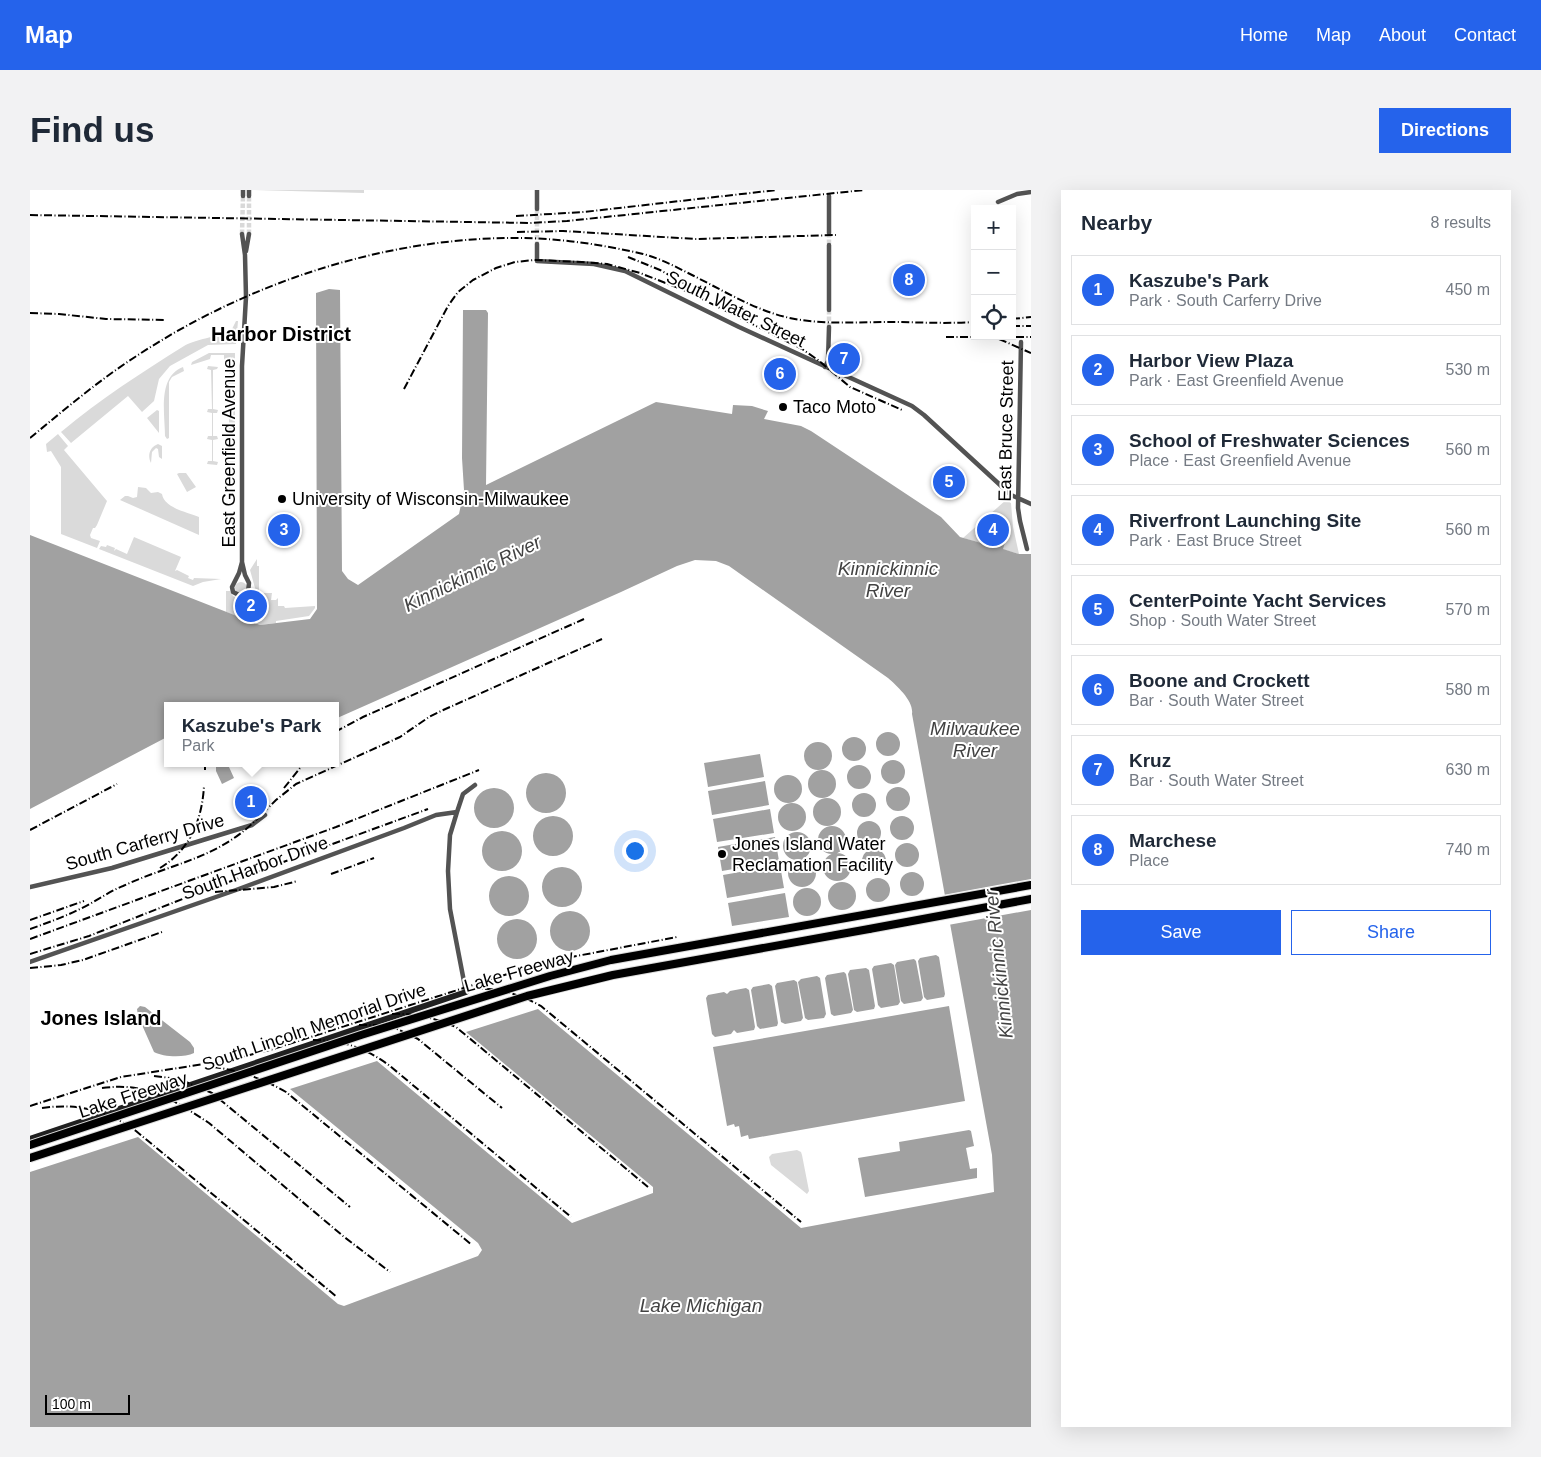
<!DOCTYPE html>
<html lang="en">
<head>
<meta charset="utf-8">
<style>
  body { margin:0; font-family:Arial,sans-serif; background:#f2f2f3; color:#1f2937 }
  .controls { position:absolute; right:15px; top:15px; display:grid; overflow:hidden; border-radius:0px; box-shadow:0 5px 20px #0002 }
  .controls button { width:45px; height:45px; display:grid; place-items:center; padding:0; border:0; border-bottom:1px solid #e0e1e3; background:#fff; color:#1f2937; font:25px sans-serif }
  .scale { position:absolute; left:15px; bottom:12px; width:85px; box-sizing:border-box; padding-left:5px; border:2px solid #000; border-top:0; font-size:14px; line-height:18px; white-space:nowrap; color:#000; -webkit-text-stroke:4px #fff; paint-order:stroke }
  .you { position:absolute; left:604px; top:660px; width:18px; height:18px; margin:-12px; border:4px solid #fff; border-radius:50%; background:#1a73e8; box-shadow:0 0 0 8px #1a73e833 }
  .badge { display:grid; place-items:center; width:32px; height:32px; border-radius:50%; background:#2563eb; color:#fff; font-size:16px; font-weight:700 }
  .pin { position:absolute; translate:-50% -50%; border:2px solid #fff; box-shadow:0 1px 5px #0006 }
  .popup { position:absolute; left:134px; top:512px; width:175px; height:65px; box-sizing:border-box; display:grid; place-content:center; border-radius:0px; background:#fff; filter:drop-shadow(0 1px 4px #0005); font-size:16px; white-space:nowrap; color:#747a83 }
  .popup b { font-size:19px; color:#1f2937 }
  .popup::after { content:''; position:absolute; left:50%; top:100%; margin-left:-10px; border:10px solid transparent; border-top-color:#fff }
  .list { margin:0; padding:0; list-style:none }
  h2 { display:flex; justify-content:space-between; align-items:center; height:65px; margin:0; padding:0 20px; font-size:21px }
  h2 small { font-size:16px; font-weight:400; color:#747a83 }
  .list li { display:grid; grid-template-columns:32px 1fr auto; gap:15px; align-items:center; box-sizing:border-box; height:70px; margin:0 10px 10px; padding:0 10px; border:1px solid #e0e1e3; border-radius:0px }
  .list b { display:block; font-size:19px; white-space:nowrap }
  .list p { margin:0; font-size:16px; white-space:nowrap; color:#747a83 }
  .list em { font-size:16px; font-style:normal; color:#747a83 }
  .actions { display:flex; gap:10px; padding:15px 20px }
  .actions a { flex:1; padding:11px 0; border:1px solid #2563eb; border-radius:0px; text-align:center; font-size:18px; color:#2563eb }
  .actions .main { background:#2563eb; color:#fff }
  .icon { flex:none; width:28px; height:28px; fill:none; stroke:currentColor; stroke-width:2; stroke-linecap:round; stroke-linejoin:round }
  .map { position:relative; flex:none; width:1001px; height:1237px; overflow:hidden; border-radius:0px }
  header { display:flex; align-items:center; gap:30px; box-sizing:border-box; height:70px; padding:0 25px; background:#2563eb; color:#fff }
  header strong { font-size:24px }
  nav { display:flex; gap:28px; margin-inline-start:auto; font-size:18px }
  .intro { display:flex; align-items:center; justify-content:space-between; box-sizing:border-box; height:120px; padding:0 30px }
  h1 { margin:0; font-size:35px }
  .button { padding:12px 22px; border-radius:0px; background:#2563eb; color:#fff; font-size:18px; font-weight:700 }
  main { display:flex; gap:30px; padding:0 30px }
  aside { flex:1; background:#fff; border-radius:0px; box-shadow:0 5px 20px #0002 }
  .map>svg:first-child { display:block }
  .green { fill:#dadada }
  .water { fill:#a1a1a1 }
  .pier { fill:#fff }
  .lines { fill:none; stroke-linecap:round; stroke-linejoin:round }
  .street-tunnel { stroke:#d9d9d9; stroke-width:4.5; stroke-dasharray:4.5 2; stroke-linecap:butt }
  .highway-casing { stroke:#dbdbdb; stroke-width:10 }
  .street { stroke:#535353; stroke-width:4.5 }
  .secondary { stroke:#202020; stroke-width:6 }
  .highway { stroke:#000; stroke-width:8 }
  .rail { stroke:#000; stroke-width:2; stroke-dasharray:8 2.5 1 2.5; stroke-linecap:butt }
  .highway-bridge-casing { stroke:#dbdbdb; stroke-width:10; stroke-linecap:butt }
  .highway-bridge { stroke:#000; stroke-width:8 }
  .poi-dot { fill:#000; stroke:#fff; stroke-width:2 }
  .labels { text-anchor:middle; stroke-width:4; stroke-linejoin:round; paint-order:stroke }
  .street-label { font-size:18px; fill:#000; stroke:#fff }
  .poi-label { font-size:18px; fill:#000; stroke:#fff; text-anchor:start }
  .water-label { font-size:19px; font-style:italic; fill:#424242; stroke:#fff }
  .quarter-label { font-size:20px; font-weight:bold; fill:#000; stroke:#fff }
</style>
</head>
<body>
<header>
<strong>Map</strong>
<nav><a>Home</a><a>Map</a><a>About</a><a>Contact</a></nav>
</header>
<div class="intro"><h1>Find us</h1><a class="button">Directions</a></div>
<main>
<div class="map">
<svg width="1001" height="1237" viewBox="0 0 1001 1237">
  <rect width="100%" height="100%" fill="#fff"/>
  <path class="green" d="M 224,0 L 334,0 L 334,3 Z
    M 206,131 L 208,131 L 206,154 L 178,155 L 140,176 L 129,189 L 124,211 L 112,222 L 98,206 L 41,253 L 31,242 C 70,209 111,183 154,156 C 162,151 190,145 201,141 Z
    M 179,163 L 205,163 L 205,275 L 195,274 L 195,271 L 199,271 L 199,250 L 195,249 L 195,247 L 199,246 L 199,223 L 195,222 L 195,219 L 199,218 L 199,196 L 195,195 L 195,192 L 199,191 L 199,173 L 194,172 L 194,165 L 181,165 L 180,169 L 161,175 L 162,172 Z
    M 178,176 L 188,177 L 187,179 L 183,180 L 183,219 L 188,220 L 187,223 L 183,223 L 183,246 L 187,246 L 188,249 L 183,250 L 183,271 L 188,272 L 187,275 L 177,274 L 178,271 L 182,271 L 182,250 L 177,249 L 178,246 L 182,246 L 182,223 L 177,222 L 178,219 L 182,219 L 181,180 L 177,179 Z
    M 153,177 L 154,181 L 142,187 L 139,192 L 139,248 L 137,249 L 135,246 C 135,224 127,187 153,177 Z
    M 127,220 L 129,221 L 129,243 L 117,228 Z
    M 28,244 L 38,256 L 34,260 L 77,311 L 67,335 L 65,338 L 63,338 L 60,345 L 61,348 L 70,351 L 67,358 L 31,344 L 31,277 L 21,261 L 17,262 L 16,254 Z
    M 128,254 L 132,256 L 132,269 L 129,267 L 128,259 L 126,258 L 122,262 L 121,273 C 117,265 120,257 128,254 Z
    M 149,283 L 156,283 L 166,297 L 157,302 L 147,284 Z
    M 108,297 L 116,298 L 121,303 L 128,302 L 132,304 C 134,318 157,322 169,327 L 169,345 L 90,310 L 95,306 L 98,306 L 103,308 L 107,307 Z
    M 976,310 L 981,313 L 983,337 L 989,364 L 933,348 Z
    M 104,347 L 151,367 L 145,381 L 147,380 L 159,386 L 158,388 L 163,390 L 164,388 L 191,389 L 173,392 L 163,396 L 69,359 L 71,356 L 76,357 L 77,355 L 85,358 L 84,361 L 86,359 L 97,364 Z
    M 227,369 L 227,376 L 229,376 L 229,403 L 242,403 L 241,410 L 246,410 L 248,408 L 248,416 L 254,416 L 255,418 L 285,416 L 285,418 L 279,426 L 246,431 L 246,433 L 230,435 L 196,422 L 196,401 L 200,401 C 205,413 214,408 223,404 L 225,398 L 220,380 Z
    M205 398a6 6 0 1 1 12 0a6 6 0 1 1-12 0Z
    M 223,599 L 233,620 L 220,630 L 211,605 Z
    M 767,960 L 771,962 L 772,965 L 779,1001 L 777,1004 L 741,975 L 739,967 L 742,964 Z"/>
  <path class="water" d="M 299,99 L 310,100 L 312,381 L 318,389 L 328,395 L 429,324 L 434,300 L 432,268 L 433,120 L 456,120 L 458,123 L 456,295 L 626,212 L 702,224 L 703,215 L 722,216 L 738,221 L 734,229 L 771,236 L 781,241 L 911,327 L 930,347 L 962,356 L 966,343 L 977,346 L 973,359 L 989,364 L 1001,364 L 1001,1237 L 0,1237 L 0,982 L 108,947 L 308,1114 L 314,1116 L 448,1066 L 452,1060 L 448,1053 L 260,899 L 347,871 L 542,1033 L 623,1003 L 623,997 L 436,842 L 508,819 L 771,1038 L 964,1002 L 962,965 L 882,524 C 884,511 867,496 858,488 L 699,376 L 686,371 L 665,370 L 647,376 L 591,402 L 305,529 L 305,516 L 137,516 L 137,547 L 0,619 L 0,345 L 230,435 L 280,429 L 287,419 L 286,103 Z
    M846 554a12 12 0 1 1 24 0a12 12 0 1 1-24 0Z
    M812 559a12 12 0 1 1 24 0a12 12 0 1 1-24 0Z
    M774 566a14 14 0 1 1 28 0a14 14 0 1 1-28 0Z
    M 730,564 L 734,587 L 678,597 L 674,573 Z
    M851 582a12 12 0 1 1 24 0a12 12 0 1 1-24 0Z
    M 186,573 L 206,573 L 199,577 L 204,588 L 192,594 L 186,581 Z
    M817 587a12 12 0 1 1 24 0a12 12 0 1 1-24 0Z
    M778 594a14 14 0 1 1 28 0a14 14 0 1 1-28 0Z
    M496 603a20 20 0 1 1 40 0a20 20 0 1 1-40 0Z
    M744 599a14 14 0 1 1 28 0a14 14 0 1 1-28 0Z
    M 735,591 L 739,615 L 682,625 L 678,601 Z
    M856 609a12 12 0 1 1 24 0a12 12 0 1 1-24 0Z
    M444 618a20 20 0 1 1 40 0a20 20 0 1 1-40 0Z
    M822 615a12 12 0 1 1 24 0a12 12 0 1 1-24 0Z
    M783 622a14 14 0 1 1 28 0a14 14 0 1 1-28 0Z
    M748 627a14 14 0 1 1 28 0a14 14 0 1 1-28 0Z
    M 740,619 L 744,643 L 687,652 L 683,629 Z
    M503 646a20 20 0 1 1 40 0a20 20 0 1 1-40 0Z
    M860 638a12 12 0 1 1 24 0a12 12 0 1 1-24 0Z
    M827 643a12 12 0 1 1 24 0a12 12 0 1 1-24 0Z
    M788 650a14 14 0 1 1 28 0a14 14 0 1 1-28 0Z
    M452 661a20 20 0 1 1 40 0a20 20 0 1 1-40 0Z
    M753 656a14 14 0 1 1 28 0a14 14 0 1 1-28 0Z
    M 745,647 L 749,671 L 692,681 L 688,657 Z
    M865 665a12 12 0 1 1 24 0a12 12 0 1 1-24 0Z
    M832 671a12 12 0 1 1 24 0a12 12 0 1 1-24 0Z
    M793 677a14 14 0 1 1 28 0a14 14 0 1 1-28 0Z
    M758 683a14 14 0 1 1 28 0a14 14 0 1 1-28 0Z
    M 750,675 L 754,698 L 697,708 L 693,685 Z
    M512 697a20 20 0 1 1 40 0a20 20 0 1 1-40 0Z
    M870 694a12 12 0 1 1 24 0a12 12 0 1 1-24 0Z
    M459 706a20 20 0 1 1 40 0a20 20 0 1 1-40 0Z
    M836 700a12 12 0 1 1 24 0a12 12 0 1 1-24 0Z
    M798 706a14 14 0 1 1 28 0a14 14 0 1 1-28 0Z
    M763 712a14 14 0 1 1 28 0a14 14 0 1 1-28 0Z
    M 755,703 L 759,727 L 702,736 L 698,713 Z
    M520 741a20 20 0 1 1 40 0a20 20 0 1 1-40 0Z
    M467 749a20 20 0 1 1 40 0a20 20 0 1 1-40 0Z
    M 906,765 L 909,767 L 915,804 L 914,807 L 897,810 L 894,807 L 888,771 L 890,768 Z
    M 884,769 L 886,771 L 893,808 L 891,811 L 874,814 L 871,811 L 865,775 L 867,772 Z
    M 861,773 L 864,775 L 870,812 L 868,815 L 851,818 L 848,815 L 842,779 L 844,776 Z
    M 836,778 L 839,780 L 845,816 L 844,819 L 827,822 L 824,820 L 818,784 L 820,780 Z
    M 814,782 L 816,784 L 823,820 L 821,823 L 804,826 L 801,824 L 795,788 L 797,785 Z
    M 787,786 L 790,788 L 796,824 L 794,828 L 778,830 L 775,828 L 768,792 L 771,789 Z
    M 764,790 L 767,792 L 773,828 L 771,831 L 755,834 L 751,832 L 745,796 L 747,793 Z
    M 739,794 L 742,796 L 748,833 L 747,836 L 730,839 L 727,836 L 721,800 L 723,797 Z
    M 716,798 L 719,800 L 725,837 L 724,840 L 707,843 L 704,840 L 701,844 L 685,847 L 682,844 L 676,808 L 678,805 L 694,802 L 697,804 L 700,801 Z
    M 110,816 L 115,817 L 160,852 L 164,858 L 164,863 C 154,868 133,867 124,862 L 108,826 L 107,819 Z
    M 919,816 L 935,911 L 719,949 L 718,945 L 711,947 L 709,936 L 705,937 L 704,934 L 697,936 L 683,857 Z
    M 939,940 L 941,941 L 944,956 L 936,958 L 940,979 L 947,978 L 947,988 L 835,1007 L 828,968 L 870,961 L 869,952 Z"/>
  <path class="pier" d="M 1001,689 L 1001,720 L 918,735 L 913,705 Z"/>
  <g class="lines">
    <path class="street-tunnel" d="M 507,19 L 507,54
      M 799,43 L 799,55
      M 212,44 L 213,6
      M 219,44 L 219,6
      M 799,120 L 799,137"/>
    <defs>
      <path id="highway" d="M 839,739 L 1001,709"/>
    </defs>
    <use href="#highway" class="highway-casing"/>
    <path class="street" d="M 213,0 L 213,6
      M 219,0 L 219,6
      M 968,12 L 987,4 L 1001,2
      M 507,19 L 507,0
      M 799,43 L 799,6
      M 507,54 L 507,71 L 564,74 L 595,81 L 709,137 L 882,216 L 894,225 L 981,305 L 1001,314
      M 216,61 L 219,44
      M 799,120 L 799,55
      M 991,152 L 988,318 L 990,331 L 997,359
      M 795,177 L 798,171 L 799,137
      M 212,372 L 212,176 L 216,107 L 215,65 L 212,44
      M 212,372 L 215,385 L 219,393 L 218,402 L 211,406 L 203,402 L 202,397 L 209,383 Z
      M 0,697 L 82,678 L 173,650 L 222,635 L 235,625
      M 0,772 L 206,700 L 374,638 L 406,625 L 427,622
      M 436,802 L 420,719 L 418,681 L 420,645 L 427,622 L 433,604 L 445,595"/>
    <path class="secondary" d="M 0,949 L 436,802"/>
    <use href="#highway" class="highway"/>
    <path class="rail" d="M 0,25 L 500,33 L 537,31 L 834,0
      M 486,26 L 554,22 L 747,0
      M 487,42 L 533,41 L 666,49 L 806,45
      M 598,67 L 630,80 L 654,93
      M 0,123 L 29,124 L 76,129 L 135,130
      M 982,129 L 1001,127
      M 982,136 L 1001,136
      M 916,147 L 1001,147
      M 969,149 L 1001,163
      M 374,199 L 418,116 L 428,102 L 443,90 L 466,78 L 485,72 L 504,70 L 552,72 L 577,74 L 610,83 L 656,101 L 772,159 L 788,170 L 820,197 L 872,220
      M 0,248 C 34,220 68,191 105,167 C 214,95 346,50 477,48 C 522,47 570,54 613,64 C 632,69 648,78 664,86 C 690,99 715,114 742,123 C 779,136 820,132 858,132 C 887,132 916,134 945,132
      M 305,542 L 333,527 L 554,429
      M 175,580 L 175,573
      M 254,598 L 274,573
      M 232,624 L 246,610 L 266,594 L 370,547 L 399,527 L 411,521 L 572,449
      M 0,640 L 87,594
      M 130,678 C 160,660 172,630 174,596
      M 301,684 L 344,668
      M 185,702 L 244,697 L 268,691
      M 0,730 L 54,711
      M 0,739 C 17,733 34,727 50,719 C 65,712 78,702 93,696 C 147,671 195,668 236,619
      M 0,749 L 306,637 L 449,580
      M 0,764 L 59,746 L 155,708 L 398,619
      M 0,778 L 31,775 L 53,770 L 132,742
      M 441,799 C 465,797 490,804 511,816 L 771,1032
      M 362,824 C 385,823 405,828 426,837 L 618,997
      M 329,835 L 346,835 L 363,837 L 388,849 L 472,918
      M 283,850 C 313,850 336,858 360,876 L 541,1027
      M 183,877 C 208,880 234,889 256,902 L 442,1055
      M 124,886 L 149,889 L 182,903 L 320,1017
      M 72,898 C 117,892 142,909 179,933 L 313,1046 L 360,1082
      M 0,916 L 91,887 L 199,870 L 240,860 L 515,772 L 647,747
      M 12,918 C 48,913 77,920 106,941 L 307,1107"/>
    <defs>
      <path id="highway-bridge" d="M 0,955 L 331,845 L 520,786 L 581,770 L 1001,695
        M 0,968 L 497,806 L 583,785 L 839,739"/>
    </defs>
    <use href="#highway-bridge" class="highway-bridge-casing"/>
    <use href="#highway-bridge" class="highway-bridge"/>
  </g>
  <g class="poi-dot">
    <circle cx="753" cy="217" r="5"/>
    <circle cx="252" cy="309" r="5"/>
    <circle cx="692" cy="664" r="5"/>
  </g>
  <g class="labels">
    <g class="street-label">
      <text transform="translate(706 119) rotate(26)" y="6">South Water Street</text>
      <text transform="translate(976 241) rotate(-89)" y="6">East Bruce Street</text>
      <text transform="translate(199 263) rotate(-90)" y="6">East Greenfield Avenue</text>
      <text transform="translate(115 652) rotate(-16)" y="6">South Carferry Drive</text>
      <text transform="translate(225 678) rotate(-20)" y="6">South Harbor Drive</text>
      <text transform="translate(489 781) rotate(-16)" y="6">Lake Freeway</text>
      <text transform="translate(284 837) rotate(-19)" y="6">South Lincoln Memorial Drive</text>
      <text transform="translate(103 905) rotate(-18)" y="6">Lake Freeway</text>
    </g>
    <g class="poi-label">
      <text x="763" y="223">Taco Moto</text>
      <text x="262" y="315">University of Wisconsin-Milwaukee</text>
      <text x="702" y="660">Jones Island Water<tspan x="702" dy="21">Reclamation Facility</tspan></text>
    </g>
    <g class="water-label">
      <text x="858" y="385">Kinnickinnic<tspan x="858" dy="22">River</tspan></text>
      <text transform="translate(442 383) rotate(-26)" y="7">Kinnickinnic River</text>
      <text x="945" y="545">Milwaukee<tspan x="945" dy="22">River</tspan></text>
      <text transform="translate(968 774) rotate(-96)" y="7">Kinnickinnic River</text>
      <text x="671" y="1122">Lake Michigan</text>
    </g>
    <g class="quarter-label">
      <text x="251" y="151">Harbor District</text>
      <text x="71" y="835">Jones Island</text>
    </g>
  </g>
</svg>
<div class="controls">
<button>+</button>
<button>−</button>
<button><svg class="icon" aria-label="locate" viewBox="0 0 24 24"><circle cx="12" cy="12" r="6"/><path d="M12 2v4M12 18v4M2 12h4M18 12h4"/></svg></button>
</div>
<div class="scale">100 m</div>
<div class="you"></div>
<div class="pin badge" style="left:221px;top:612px">1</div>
<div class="popup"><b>Kaszube's Park</b>Park</div>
<div class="pin badge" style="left:221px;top:416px">2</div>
<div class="pin badge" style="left:254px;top:340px">3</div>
<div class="pin badge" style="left:963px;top:340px">4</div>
<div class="pin badge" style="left:919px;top:292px">5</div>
<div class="pin badge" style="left:750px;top:184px">6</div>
<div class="pin badge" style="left:814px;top:169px">7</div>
<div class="pin badge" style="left:879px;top:90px">8</div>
</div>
<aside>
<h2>Nearby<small>8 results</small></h2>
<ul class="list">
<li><span class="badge">1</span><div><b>Kaszube's Park</b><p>Park · South Carferry Drive</p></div><em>450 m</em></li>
<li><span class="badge">2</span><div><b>Harbor View Plaza</b><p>Park · East Greenfield Avenue</p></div><em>530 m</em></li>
<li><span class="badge">3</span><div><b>School of Freshwater Sciences</b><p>Place · East Greenfield Avenue</p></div><em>560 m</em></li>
<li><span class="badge">4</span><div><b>Riverfront Launching Site</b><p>Park · East Bruce Street</p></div><em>560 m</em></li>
<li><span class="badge">5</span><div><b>CenterPointe Yacht Services</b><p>Shop · South Water Street</p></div><em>570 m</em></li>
<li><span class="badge">6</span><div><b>Boone and Crockett</b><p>Bar · South Water Street</p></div><em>580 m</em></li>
<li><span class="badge">7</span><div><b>Kruz</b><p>Bar · South Water Street</p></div><em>630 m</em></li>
<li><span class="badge">8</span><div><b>Marchese</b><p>Place</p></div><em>740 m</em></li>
</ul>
<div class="actions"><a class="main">Save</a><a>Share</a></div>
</aside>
</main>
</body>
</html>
